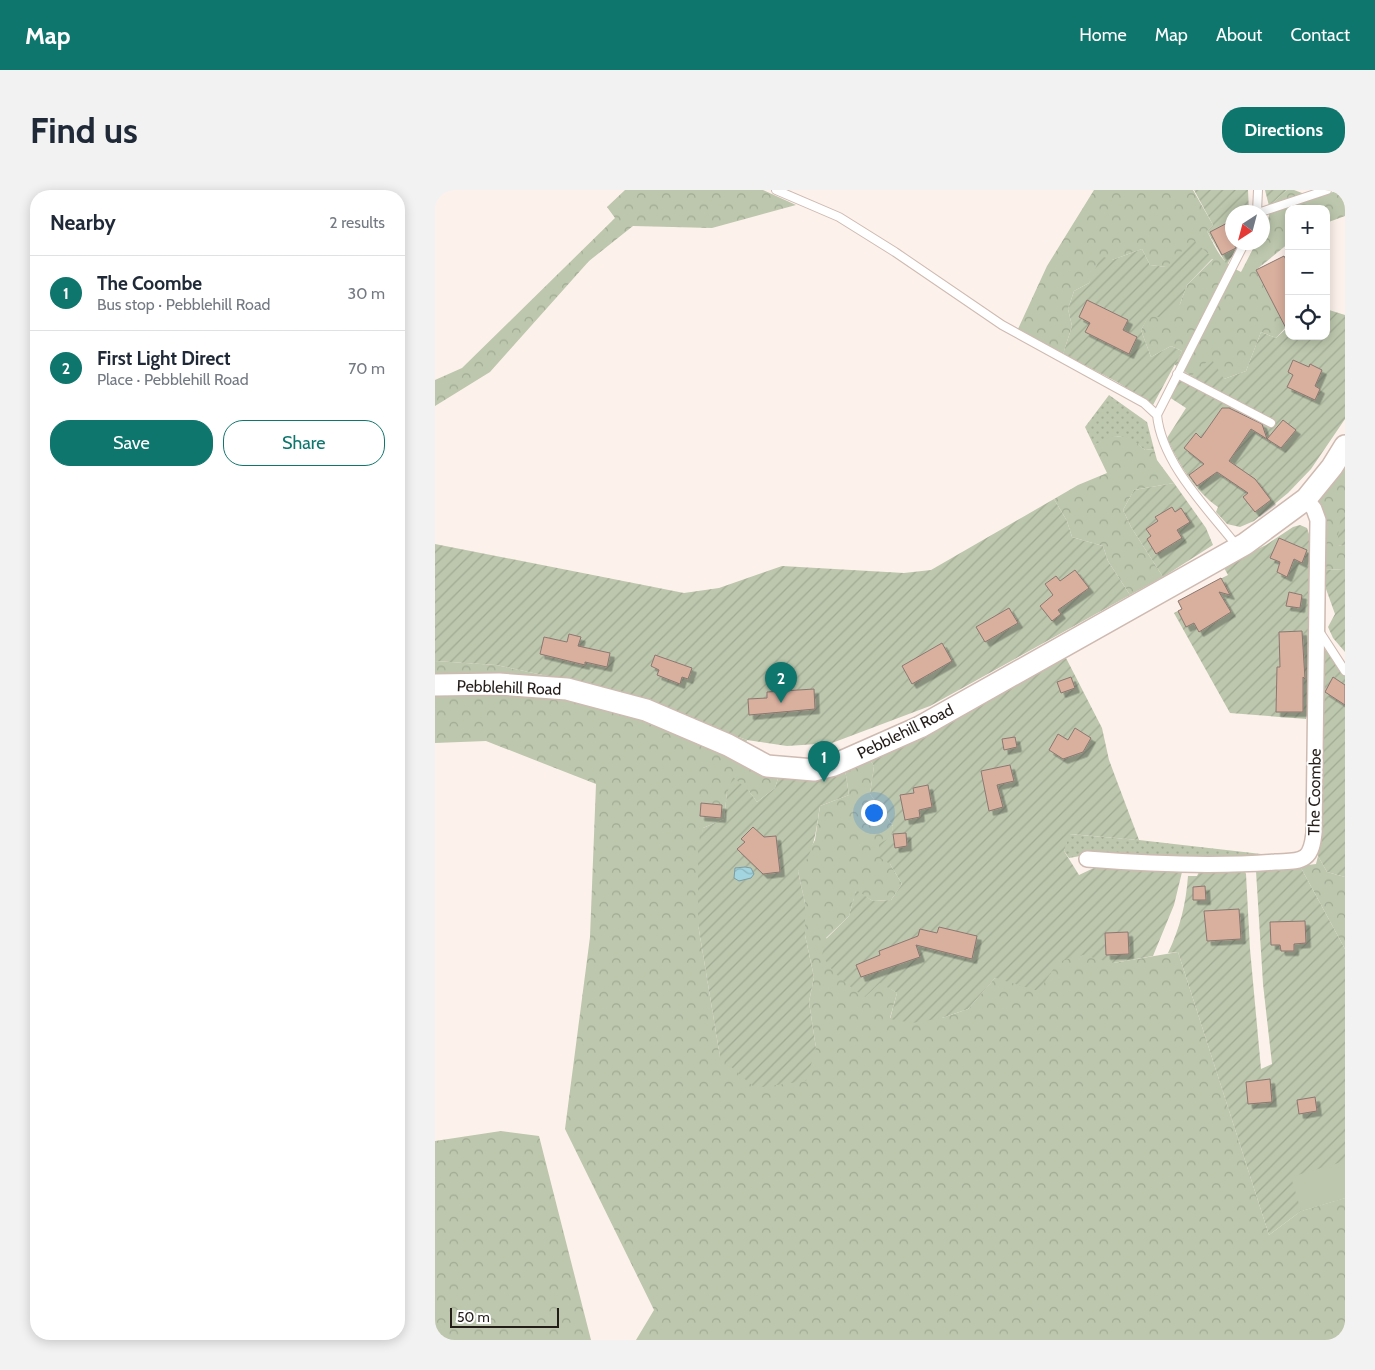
<!DOCTYPE html>
<html lang="en">
<head>
<meta charset="utf-8">
<style>
  body { margin:0; font-family:Cabin,sans-serif; background:#f2f2f3; color:#1f2937 }
  .controls { position:absolute; right:15px; top:15px; display:grid; overflow:hidden; border-radius:10px; box-shadow:0 2px 12px #0003 }
  .controls button { width:45px; height:45px; display:grid; place-items:center; padding:0; border:0; border-bottom:1px solid #e0e1e3; background:#fff; color:#1f2937; font:25px sans-serif }
  .compass { position:absolute; left:790px; top:15px; width:45px; height:45px; border-radius:50%; background:#fff; box-shadow:0 2px 12px #0003; rotate:216deg }
  .scale { position:absolute; left:15px; bottom:12px; width:109px; box-sizing:border-box; padding-left:5px; border:2px solid #241d1a; border-top:0; font-size:14px; line-height:18px; white-space:nowrap; color:#241d1a; -webkit-text-stroke:4px #fff; paint-order:stroke }
  .you { position:absolute; left:438px; top:622px; width:18px; height:18px; margin:-12px; border:4px solid #fff; border-radius:50%; background:#1a73e8; box-shadow:0 0 0 8px #1a73e833 }
  .badge { display:grid; place-items:center; width:32px; height:32px; border-radius:50%; background:#0f766e; color:#fff; font-size:16px; font-weight:700 }
  .pin { position:absolute; translate:-50% -41px; filter:drop-shadow(0 1px 2px #0008) }
  .pin::after { content:''; position:absolute; top:26px; width:18px; height:15px; background:inherit; clip-path:polygon(0 0,100% 0,50% 100%) }
  .list { margin:0; padding:0; list-style:none }
  h2 { display:flex; justify-content:space-between; align-items:center; height:65px; margin:0; padding:0 20px; font-size:21px }
  h2 small { font-size:16px; font-weight:400; color:#747a83 }
  .list li { display:grid; grid-template-columns:32px 1fr auto; gap:15px; align-items:center; box-sizing:border-box; height:75px; padding:0 20px; border-top:1px solid #e0e1e3 }
  .list b { display:block; font-size:19px; white-space:nowrap }
  .list p { margin:0; font-size:16px; white-space:nowrap; color:#747a83 }
  .list em { font-size:16px; font-style:normal; color:#747a83 }
  .actions { display:flex; gap:10px; padding:15px 20px }
  .actions a { flex:1; padding:11px 0; border:1px solid #0f766e; border-radius:20px; text-align:center; font-size:18px; color:#0f766e }
  .actions .main { background:#0f766e; color:#fff }
  .icon { flex:none; width:28px; height:28px; fill:none; stroke:currentColor; stroke-width:2; stroke-linecap:round; stroke-linejoin:round }
  .map { position:relative; flex:none; width:910px; height:1150px; overflow:hidden; border-radius:20px }
  header { display:flex; align-items:center; gap:30px; box-sizing:border-box; height:70px; padding:0 25px; background:#0f766e; color:#fff }
  header strong { font-size:24px }
  nav { display:flex; gap:28px; margin-inline-start:auto; font-size:18px }
  .intro { display:flex; align-items:center; justify-content:space-between; box-sizing:border-box; height:120px; padding:0 30px }
  h1 { margin:0; font-size:35px }
  .button { padding:12px 22px; border-radius:20px; background:#0f766e; color:#fff; font-size:18px; font-weight:700 }
  main { display:flex; gap:30px; padding:0 30px }
  aside { flex:1; background:#fff; border-radius:20px; box-shadow:0 2px 12px #0003 }
  .map>svg:first-child { display:block }
  .grass { fill:url(#grass-dots) }
  .forest { fill:url(#forest-crowns) }
  .garden { fill:url(#garden-furrows) }
  .pitch { fill:#bcc7ad }
  .water { fill:url(#water-waves); stroke:#7c9ea4 }
  .building { fill:#d9af9e; stroke:#8b7871; filter:url(#shadow) }
  .lines { fill:none; stroke-linecap:round; stroke-linejoin:round }
  .lane-casing { stroke:#cebab1; stroke-width:10 }
  .street-casing { stroke:#cebab1; stroke-width:18 }
  .secondary-casing { stroke:#cebab1; stroke-width:24 }
  .lane { stroke:#fff; stroke-width:8 }
  .street { stroke:#fff; stroke-width:15 }
  .secondary { stroke:#fff; stroke-width:21 }
  .labels { text-anchor:middle; stroke-width:4; stroke-linejoin:round; paint-order:stroke }
  .street-label { font-size:16px; fill:#241d1a; stroke:#fff }
</style>
</head>
<body>
<header>
<strong>Map</strong>
<nav><a>Home</a><a>Map</a><a>About</a><a>Contact</a></nav>
</header>
<div class="intro"><h1>Find us</h1><a class="button">Directions</a></div>
<main>
<aside>
<h2>Nearby<small>2 results</small></h2>
<ul class="list">
<li><span class="badge">1</span><div><b>The Coombe</b><p>Bus stop · Pebblehill Road</p></div><em>30 m</em></li>
<li><span class="badge">2</span><div><b>First Light Direct</b><p>Place · Pebblehill Road</p></div><em>70 m</em></li>
</ul>
<div class="actions"><a class="main">Save</a><a>Share</a></div>
</aside>
<div class="map">
<svg width="910" height="1150" viewBox="0 0 910 1150">
  <defs>
    <pattern id="grass-dots" width="8" height="8" patternUnits="userSpaceOnUse" patternTransform="scale(1.25)"><rect width="8" height="8" fill="#bcc7ad"/><path d="M2 2h.1M6 6h.1" fill="none" stroke="#a1aa94" stroke-width="1.8" stroke-linecap="round"/></pattern>
    <pattern id="forest-crowns" width="20" height="18" patternUnits="userSpaceOnUse" patternTransform="scale(1.25)"><rect width="20" height="18" fill="#bcc7ad"/><path d="M2 6a3 3 0 1 1 6 0M12 15a3 3 0 1 1 6 0" fill="none" stroke="#a1aa94"/></pattern>
    <pattern id="garden-furrows" width="10" height="10" patternUnits="userSpaceOnUse" patternTransform="scale(1.25)"><rect width="10" height="10" fill="#bcc7ad"/><path d="M-1 1l2-2M0 10L10 0M9 11l2-2" fill="none" stroke="#a1aa94"/></pattern>
    <pattern id="water-waves" width="16" height="10" patternUnits="userSpaceOnUse" patternTransform="scale(1.25)"><rect width="16" height="10" fill="#a2d5df"/><path d="M0 5q4-4 8 0t8 0" fill="none" stroke="#8bb6bf"/></pattern>
    <filter id="shadow"><feDropShadow dx="4.5" dy="4.5" stdDeviation="0" flood-color="#0004"/></filter>
  </defs>
  <rect width="100%" height="100%" fill="#fdf1eb"/>
  <path class="grass" d="M 674,205 L 712,232 L 719,259 L 710,260 C 691,245 681,241 659,256 L 650,237 Z
    M 634,644 L 704,650 L 835,665 L 751,670 L 662,663 L 634,668 L 629,661 Z"/>
  <path class="forest" d="M 190,0 L 328,0 L 361,15 L 277,38 L 198,36 L 154,71 L 55,182 L 0,216 L 0,190 L 27,178 L 180,28 L 172,17 Z
    M 659,0 L 758,0 L 778,35 L 772,41 C 782,60 785,72 806,82 L 821,53 L 828,52 C 828,39 836,30 834,16 L 852,0 L 859,0 L 875,6 L 910,0 L 910,26 L 891,33 L 891,19 L 854,19 L 854,53 L 821,80 L 851,137 L 841,148 L 826,142 L 811,181 L 789,189 L 756,186 L 739,174 L 747,161 L 736,156 L 716,167 L 706,140 L 714,125 L 745,114 L 752,95 L 778,69 L 731,77 L 715,75 L 707,59 L 677,70 L 661,81 L 654,93 L 639,101 L 633,119 L 637,136 L 628,164 L 583,139 L 612,76 Z
    M 673,246 L 694,247 L 710,260 L 719,259 L 722,270 L 739,293 L 699,300 L 688,320 L 696,337 L 728,387 L 695,405 L 673,371 L 668,356 L 637,347 L 632,331 L 619,309 L 643,295 L 672,283 L 659,256 Z
    M 910,263 L 910,325 L 907,325 L 903,355 L 910,356 L 910,379 L 889,380 L 881,310 Z
    M 0,471 L 61,475 L 154,495 L 312,550 L 305,570 L 344,585 L 340,598 L 322,612 L 314,601 L 292,603 L 289,629 L 268,638 L 263,734 L 285,867 L 381,858 L 374,812 L 379,787 L 370,745 L 370,713 L 363,681 L 380,650 L 385,616 L 414,605 L 410,579 L 435,570 L 439,576 L 435,604 L 458,636 L 455,674 L 467,694 L 456,710 L 438,711 L 421,701 L 414,726 L 391,748 L 445,792 L 462,803 L 455,828 L 507,828 L 533,819 L 560,788 L 572,790 L 617,749 L 678,773 L 743,762 L 834,1045 L 866,1021 L 910,1008 L 910,1150 L 201,1150 L 219,1120 L 130,939 L 155,747 L 161,594 L 51,551 L 0,553 Z
    M 883,666 L 892,682 L 910,687 L 910,759 L 865,676 L 881,674 Z
    M 66,941 L 104,946 L 156,1150 L 0,1150 L 0,951 Z"/>
  <path class="garden" d="M 759,0 L 813,0 L 814,22 L 798,22 L 798,52 L 804,53 L 792,75 L 772,41 L 778,35 Z
    M 830,0 L 852,0 L 834,16 Z
    M 758,50 L 778,68 L 752,95 L 745,114 L 730,128 L 714,126 L 706,140 L 716,167 L 736,156 L 747,161 L 718,215 L 682,192 L 628,164 L 637,136 L 633,119 L 639,101 L 654,93 L 666,66 L 677,70 L 707,59 L 715,75 L 731,77 Z
    M 891,119 L 910,125 L 910,229 L 876,279 L 853,303 L 819,331 L 805,337 L 792,334 L 781,322 L 783,317 C 761,302 742,272 732,248 L 751,218 L 734,207 L 750,182 L 756,186 L 776,168 L 789,189 L 811,181 L 826,142 L 841,148 L 854,136 L 854,146 L 891,146 Z
    M 739,293 L 771,338 L 778,355 L 728,387 L 696,337 L 688,320 L 699,300 Z
    M 619,309 L 632,331 L 637,347 L 668,356 L 673,371 L 695,405 L 495,516 L 397,553 L 352,556 L 312,550 L 154,495 L 61,475 L 0,471 L 0,354 L 249,403 L 284,398 L 347,376 L 469,383 L 496,380 Z
    M 906,325 L 910,325 L 910,356 L 902,355 Z
    M 865,335 L 872,338 L 874,344 L 874,514 L 871,529 L 795,523 L 739,423 L 747,419 L 743,411 L 793,385 L 788,376 L 831,355 L 858,337 Z
    M 910,379 L 910,462 L 898,448 L 893,437 L 900,424 L 891,399 L 889,380 Z
    M 891,460 L 904,480 L 910,485 L 910,687 L 892,682 L 883,666 L 884,466 Z
    M 631,468 L 667,538 L 674,570 L 704,650 L 635,644 L 629,661 L 644,685 L 663,676 L 747,682 L 739,715 L 718,766 L 678,773 L 648,765 L 623,772 L 604,801 L 560,788 L 533,819 L 507,828 L 477,833 L 455,829 L 462,803 L 445,793 L 430,807 C 412,795 398,784 387,765 L 391,749 L 414,726 L 421,700 L 438,711 L 456,710 L 467,694 L 455,674 L 444,667 L 444,654 L 456,647 L 458,636 L 435,604 L 439,576 L 435,570 L 617,469 Z
    M 410,579 L 414,605 L 385,616 C 381,639 380,664 363,681 L 370,713 L 370,745 L 379,787 L 374,812 L 381,858 L 371,891 L 320,898 L 285,867 L 263,734 L 263,661 L 268,638 L 289,629 L 292,603 L 298,587 L 314,601 L 322,612 L 340,598 L 344,585 Z
    M 865,676 L 910,759 L 910,1008 L 866,1021 L 834,1045 L 743,762 L 733,763 C 745,738 751,714 753,686 L 762,686 L 766,678 L 809,678 L 811,684 L 815,759 L 826,879 L 837,874 L 828,794 L 821,681 L 829,678 Z"/>
  <path class="pitch" d="M 910,971 L 910,1008 L 866,1021 L 856,987 Z"/>
  <path class="water" d="M 310,677 L 316,678 L 319,684 L 316,688 L 304,691 L 299,688 L 300,678 Z"/>
  <path class="building" d="M 798,30 L 798,52 L 801,58 L 787,65 L 775,42 Z
    M 849,66 L 854,75 L 854,144 L 821,80 Z
    M 652,110 L 693,130 L 688,140 L 702,147 L 694,164 L 650,142 L 655,133 L 644,127 Z
    M 858,170 L 874,177 L 875,174 L 887,180 L 880,196 L 885,199 L 880,210 L 852,197 L 858,185 L 853,182 Z
    M 787,218 L 794,218 L 827,234 L 832,249 L 816,239 L 794,271 L 820,289 L 836,310 L 820,322 L 808,307 L 813,303 L 782,282 L 762,296 L 754,285 L 769,274 L 749,258 L 761,243 L 766,248 Z
    M 848,230 L 861,240 L 846,258 L 832,249 Z
    M 737,317 L 740,322 L 746,318 L 755,332 L 742,340 L 747,348 L 721,364 L 712,349 L 716,346 L 711,339 L 723,331 L 720,327 Z
    M 844,348 L 872,360 L 867,373 L 859,369 L 852,387 L 842,382 L 845,372 L 835,368 Z
    M 640,380 L 654,398 L 623,420 L 626,424 L 617,431 L 605,416 L 618,405 L 610,394 L 621,386 L 625,391 Z
    M 786,388 L 795,405 L 784,402 L 796,422 L 764,442 L 759,433 L 751,437 L 743,421 L 747,419 L 743,411 Z
    M 854,402 L 867,405 L 865,418 L 851,416 Z
    M 574,418 L 583,433 L 550,452 L 541,437 Z
    M 867,441 L 870,489 L 868,487 L 868,522 L 841,522 L 842,477 L 845,477 L 844,442 Z
    M 134,444 L 146,447 L 143,456 L 175,463 L 172,477 L 150,472 L 150,475 L 105,464 L 109,447 L 132,452 Z
    M 507,453 L 517,471 L 477,494 L 467,476 Z
    M 220,465 L 257,478 L 253,489 L 247,487 L 245,494 L 222,485 L 224,480 L 216,476 Z
    M 636,487 L 640,498 L 626,503 L 622,492 Z
    M 898,487 L 910,495 L 910,515 L 890,502 Z
    M 379,499 L 380,519 L 314,525 L 313,509 L 332,508 L 332,502 Z
    M 640,538 L 656,548 L 648,562 L 628,569 L 614,560 L 623,544 L 633,550 Z
    M 580,547 L 582,557 L 569,560 L 567,549 Z
    M 575,575 L 579,591 L 562,595 L 568,617 L 554,621 L 546,581 Z
    M 493,595 L 497,617 L 484,620 L 485,627 L 470,630 L 465,605 L 479,603 L 478,598 Z
    M 266,613 L 287,615 L 286,628 L 265,626 Z
    M 318,637 L 329,647 L 341,646 L 345,682 L 328,684 L 302,659 L 310,652 L 306,649 Z
    M 471,643 L 472,656 L 460,658 L 458,644 Z
    M 770,696 L 771,710 L 758,710 L 758,697 Z
    M 804,719 L 806,749 L 772,751 L 769,721 Z
    M 870,731 L 871,753 L 859,754 L 859,761 L 846,761 L 845,755 L 836,755 L 835,732 Z
    M 504,737 L 542,746 L 537,769 L 481,755 L 485,767 L 426,787 L 421,775 L 445,765 L 444,761 L 483,746 L 485,739 L 502,743 Z
    M 693,742 L 694,764 L 671,765 L 670,743 Z
    M 835,889 L 837,912 L 813,914 L 811,892 Z
    M 880,907 L 882,921 L 864,924 L 862,910 Z"/>
  <g class="lines">
    <defs>
      <path id="lane" d="M 341,0 L 404,27 L 460,62 L 567,135 L 709,213 L 722,225
        M 822,22 L 823,0
        M 826,22 L 892,0
        M 742,184 L 836,233
        M 802,356 C 773,319 727,274 722,225 L 810,52
        M 884,441 L 910,481"/>
      <path id="street" d="M 652,669 C 714,674 777,677 840,672 C 849,671 862,673 870,667 C 877,662 878,651 879,643 L 883,330 L 879,319 L 871,309"/>
      <path id="secondary" d="M 0,495 L 64,494 L 132,499 L 211,520 L 293,555 L 332,576 L 379,580 L 399,575 L 485,537 L 810,354 L 871,309 L 897,277 L 910,256"/>
    </defs>
    <use href="#lane" class="lane-casing"/>
    <use href="#street" class="street-casing"/>
    <use href="#secondary" class="secondary-casing"/>
    <use href="#lane" class="lane"/>
    <use href="#street" class="street"/>
    <use href="#secondary" class="secondary"/>
  </g>
  <g class="labels">
    <g class="street-label">
      <text transform="translate(74 497) rotate(2)" y="6">Pebblehill Road</text>
      <text transform="translate(470 541) rotate(-26)" y="6">Pebblehill Road</text>
      <text transform="translate(879 602) rotate(-89)" y="6">The Coombe</text>
    </g>
  </g>
</svg>
<div class="controls">
<button>+</button>
<button>−</button>
<button><svg class="icon" aria-label="locate" viewBox="0 0 24 24"><circle cx="12" cy="12" r="6"/><path d="M12 2v4M12 18v4M2 12h4M18 12h4"/></svg></button>
</div>
<svg class="compass" viewBox="-18 -18 36 36"><path d="M0-13l5 13h-10z" fill="#e53935"/><path d="M0 13l5-13h-10z" fill="#747a83"/></svg>
<div class="scale">50 m</div>
<div class="you"></div>
<div class="pin badge" style="left:389px;top:592px">1</div>
<div class="pin badge" style="left:346px;top:513px">2</div>
</div>
</main>
</body>
</html>
